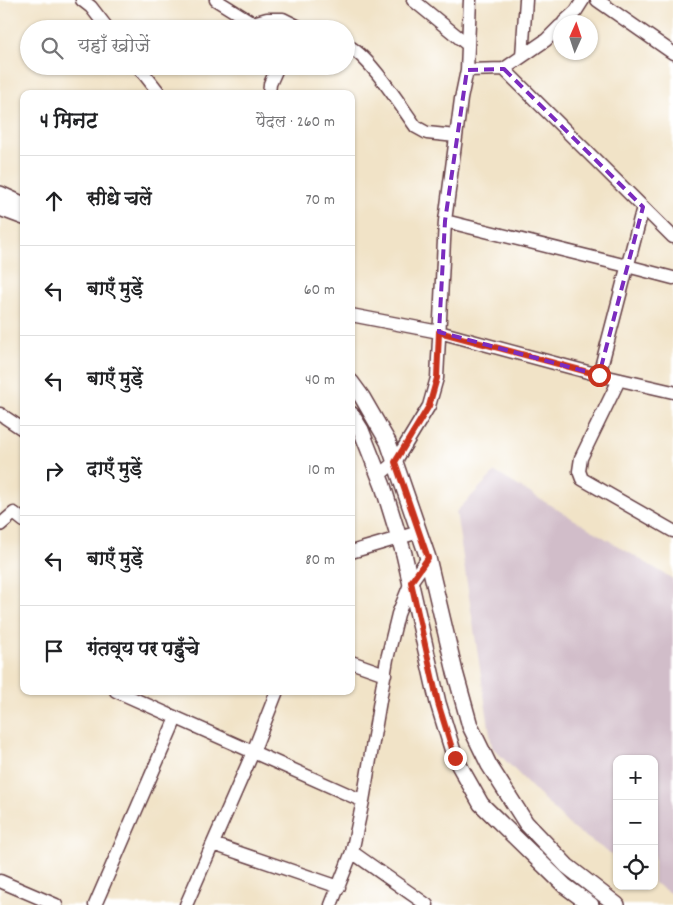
<!DOCTYPE html>
<html lang="hi">
<head>
<meta charset="utf-8">
<style>
  body { margin:0; font-family:Dekko,"Playpen Sans Deva",sans-serif; background:#f2f2f2; color:#202124 }
  .controls { position:absolute; right:15px; bottom:15px; display:grid; overflow:hidden; border-radius:10px; box-shadow:0 1px 4px #0004 }
  .controls button { width:45px; height:45px; display:grid; place-items:center; padding:0; border:0; border-bottom:1px solid #e0e0e0; background:#fff; color:#202124; font:25px sans-serif }
  .compass { position:absolute; left:553px; top:15px; width:45px; height:45px; border-radius:50%; background:#fff; box-shadow:0 1px 4px #0004; rotate:3deg }
  .stop { position:absolute; width:15px; height:15px; margin:-11px; border:4px solid #c8321e; border-radius:50%; background:#fff }
  .stop.end { background:#c8321e; border-color:#fff; box-shadow:0 1px 5px #0008 }
  .list { margin:0; padding:0; list-style:none }
  h2 { display:flex; justify-content:space-between; align-items:center; height:65px; margin:0; padding:0 20px; font-size:21px }
  h2 small { font-size:16px; font-weight:400; color:#757577 }
  .list li { display:grid; grid-template-columns:32px 1fr auto; gap:15px; align-items:center; box-sizing:border-box; height:90px; padding:0 20px; border-top:1px solid #e0e0e0 }
  .list b { display:block; font-size:19px; white-space:nowrap }
  .list em { font-size:16px; font-style:normal; color:#757577 }
  .icon { flex:none; width:28px; height:28px; fill:none; stroke:currentColor; stroke-width:2; stroke-linecap:round; stroke-linejoin:round }
  .map { position:relative; flex:none; width:673px; height:905px; overflow:hidden }
  .search { position:absolute; background:#fff; box-shadow:0 1px 4px #0004; left:20px; top:20px; width:335px; height:55px; display:flex; align-items:center; gap:12px; box-sizing:border-box; padding:0 18px; border-radius:28px; color:#757577; font-size:19px }
  .panel { position:absolute; background:#fff; box-shadow:0 1px 4px #0004; left:20px; top:90px; width:335px; height:605px; border-radius:10px }
  .map>svg:first-child { display:block }
  .industrial { fill:#d1bdc9 }
  .lines { fill:none; stroke-linecap:round; stroke-linejoin:round }
  .minor-casing { stroke:#633c42; stroke-width:15 }
  .tertiary-casing { stroke:#633c42; stroke-width:18 }
  .minor { stroke:#fff; stroke-width:12 }
  .tertiary { stroke:#fff; stroke-width:15 }
  .route { stroke:#c8321e; stroke-width:6 }
  .marked { fill:none; stroke:#7b2cbf; stroke-width:4; stroke-dasharray:10 6; stroke-linejoin:round }
</style>
</head>
<body>
<div class="map">
<svg width="673" height="905" viewBox="0 0 673 905">
  <rect width="100%" height="100%" fill="#fff"/>
  <filter id="ink" filterUnits="userSpaceOnUse"><feTurbulence type="fractalNoise" baseFrequency=".02" numOctaves="2"/><feDisplacementMap in="SourceGraphic" scale="10" xChannelSelector="R" yChannelSelector="G"/><feConvolveMatrix kernelMatrix="1 2 1 2 8 2 1 2 1" color-interpolation-filters="sRGB"/></filter>
  <filter id="wash" filterUnits="userSpaceOnUse"><feTurbulence type="fractalNoise" baseFrequency=".0096" numOctaves="4" result="noise"/><feDisplacementMap in="SourceGraphic" scale="20" xChannelSelector="R" yChannelSelector="G"/><feGaussianBlur stdDeviation="1.12" result="paint"/><feColorMatrix in="noise" values="0 0 0 0 0 0 0 0 0 0 0 0 0 0 0 0 0 1.4 0 .05"/><feComposite in="paint" operator="in"/></filter>
  <g filter="url(#wash)">
    <rect width="100%" height="100%" fill="#f1e3c7"/>
    <path class="industrial" d="M 495,472 L 673,579 L 673,895 L 654,883 L 654,759 L 617,759 L 617,858 L 571,827 L 492,747 L 456,512 Z"/>
  </g>
  <g filter="url(#ink)">
    <g class="lines">
      <defs>
        <path id="minor" d="M 82,0 L 91,7 L 108,29
          M 216,0 L 253,23 L 267,19 L 283,19 L 303,29
          M 413,0 L 468,45
          M 597,0 L 673,53
          M 564,22 L 576,11 L 583,0
          M 346,45 C 369,55 400,105 416,127 L 427,133 L 456,136
          M 522,56 L 526,0
          M 138,66 L 160,94
          M 504,69 L 546,40 L 560,26
          M 467,70 L 504,69 L 673,237
          M 269,94 L 270,84 L 278,66
          M 445,221 L 627,266 L 673,278
          M 351,315 L 439,332 L 599,375 L 673,392
          M 599,375 L 643,207
          M 619,380 L 581,458 L 579,471 L 582,479 L 673,531
          M 0,414 L 24,430
          M 379,475 L 395,462 L 429,406 L 437,378 L 445,221 L 461,99 L 467,70 L 470,0
          M 0,525 L 14,513 L 24,521
          M 351,552 L 419,532
          M 351,662 L 385,674
          M 116,691 L 363,801
          M 213,844 L 339,887
          M 352,852 L 427,905
          M 0,881 L 56,905
          M 95,905 L 176,718
          M 186,905 L 253,752 L 277,691
          M 331,905 L 352,852 L 363,801 L 387,659 L 398,614 L 411,582 L 428,558"/>
        <path id="tertiary" d="M 0,194 L 24,205
          M 0,208 L 24,217
          M 351,382 L 362,397 L 388,442 L 428,558 L 455,672 L 470,726 L 489,765 L 526,823 L 567,866 L 617,905
          M 351,414 L 361,430 L 383,486 L 404,554 L 438,703 L 455,758 L 481,804 L 565,886 L 591,905"/>
      </defs>
      <use href="#minor" class="minor-casing"/>
      <use href="#tertiary" class="tertiary-casing"/>
      <use href="#minor" class="minor"/>
      <use href="#tertiary" class="tertiary"/>
    </g>
  </g>
  <g class="lines" filter="url(#ink)">
    <path class="route" d="M 455,758 L 438,703 L 411,582 L 428,558 L 395,462 L 429,406 L 437,378 L 439,332 L 599,375"/>
  </g>
  <path class="marked" d="M 504,69 L 643,207 L 599,375 L 439,332 L 445,221 L 467,70 Z"/>
</svg>
<div class="controls">
<button>+</button>
<button>−</button>
<button><svg class="icon" aria-label="locate" viewBox="0 0 24 24"><circle cx="12" cy="12" r="6"/><path d="M12 2v4M12 18v4M2 12h4M18 12h4"/></svg></button>
</div>
<svg class="compass" viewBox="-18 -18 36 36"><path d="M0-13l5 13h-10z" fill="#e53935"/><path d="M0 13l5-13h-10z" fill="#757577"/></svg>
<div class="stop" style="left:599px;top:375px"></div>
<div class="stop end" style="left:455px;top:758px"></div>
<div class="search"><svg class="icon" aria-label="search" viewBox="0 0 24 24"><circle cx="10" cy="10" r="6"/><path d="M15 15l6 6"/></svg>यहाँ खोजें</div>
<section class="panel">
<h2>4 मिनट<small>पैदल · 260 m</small></h2>
<ul class="list">
<li><svg class="icon" aria-label="ahead" viewBox="0 0 24 24"><path d="M12 20V5M6 11l6-6 6 6"/></svg><div><b>सीधे चलें</b></div><em>70 m</em></li>
<li><svg class="icon" aria-label="left" viewBox="0 0 24 24"><path d="M17 20v-9H6M10 6l-5 5 5 5"/></svg><div><b>बाएँ मुड़ें</b></div><em>60 m</em></li>
<li><svg class="icon" aria-label="left" viewBox="0 0 24 24"><path d="M17 20v-9H6M10 6l-5 5 5 5"/></svg><div><b>बाएँ मुड़ें</b></div><em>40 m</em></li>
<li><svg class="icon" aria-label="right" viewBox="0 0 24 24"><path d="M7 20v-9h11M14 6l5 5-5 5"/></svg><div><b>दाएँ मुड़ें</b></div><em>10 m</em></li>
<li><svg class="icon" aria-label="left" viewBox="0 0 24 24"><path d="M17 20v-9H6M10 6l-5 5 5 5"/></svg><div><b>बाएँ मुड़ें</b></div><em>80 m</em></li>
<li><svg class="icon" aria-label="arrive" viewBox="0 0 24 24"><path d="M6 21V4h12l-3 4 3 4H6"/></svg><div><b>गंतव्य पर पहुँचे</b></div></li>
</ul>
</section>
</div>
</body>
</html>
